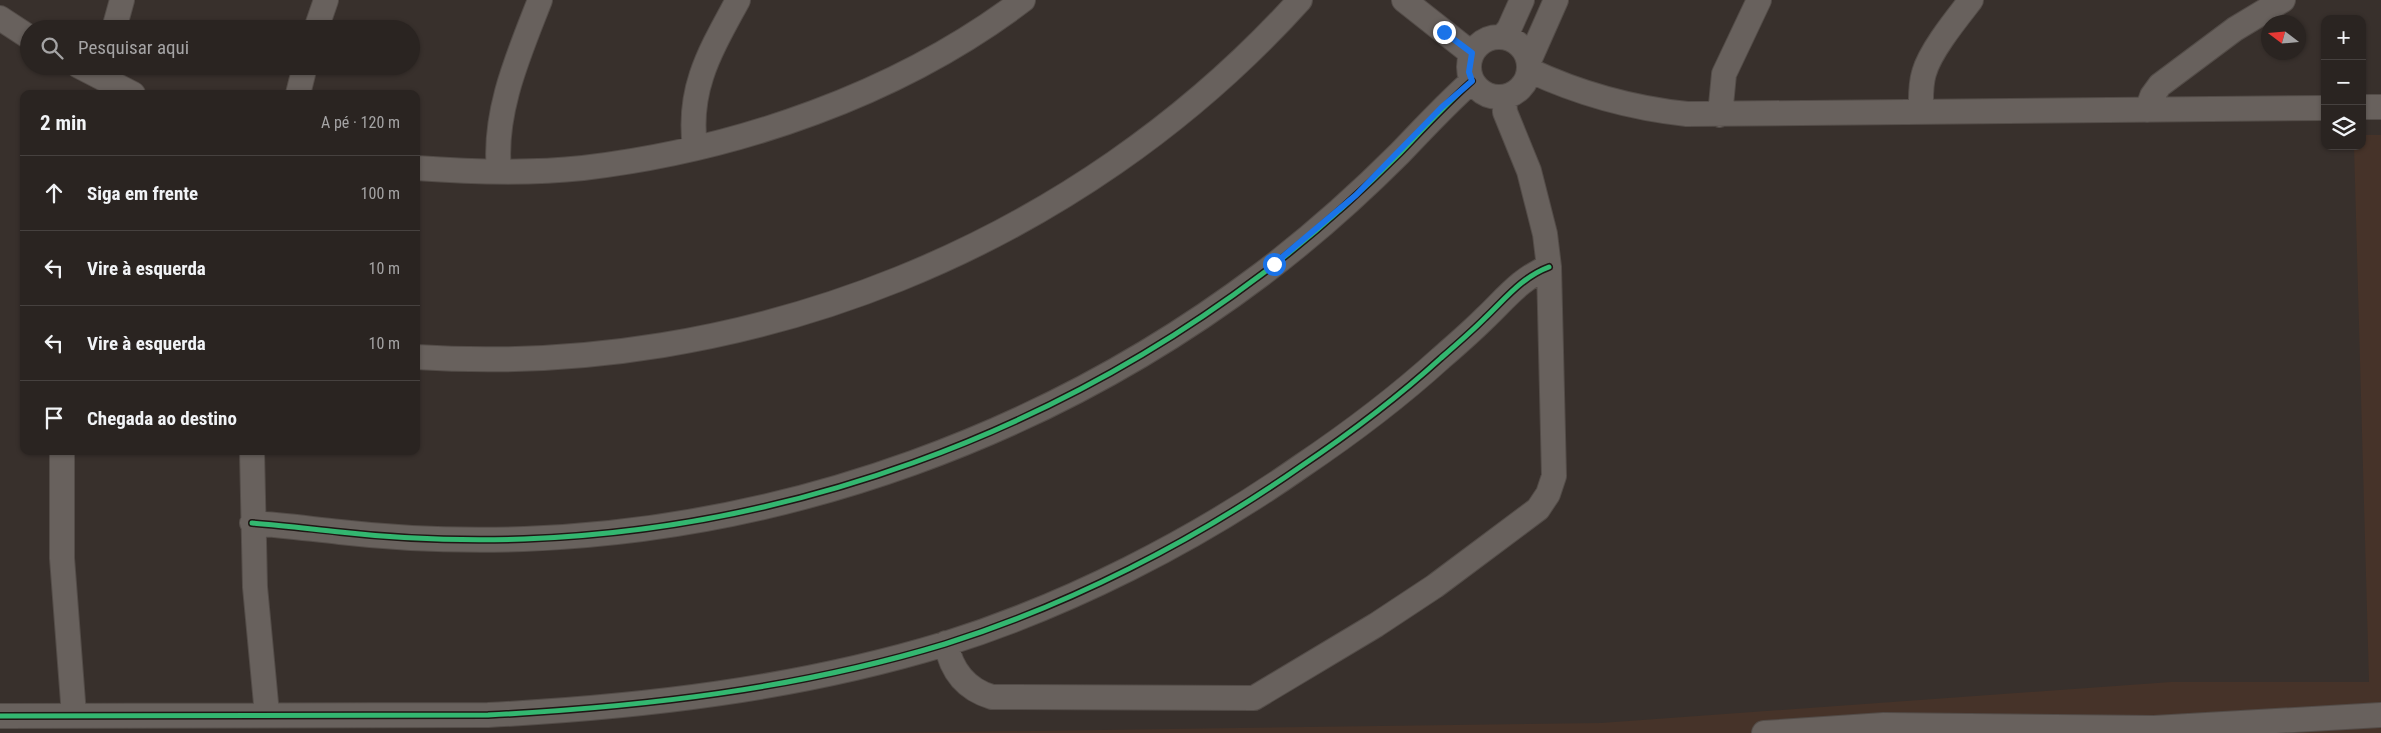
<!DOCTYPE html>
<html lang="pt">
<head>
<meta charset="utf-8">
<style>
  body { margin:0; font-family:"Roboto Condensed",sans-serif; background:#36302e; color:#f1f3f6 }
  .controls { position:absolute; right:15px; top:15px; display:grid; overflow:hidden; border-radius:10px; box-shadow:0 1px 4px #0004 }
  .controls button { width:45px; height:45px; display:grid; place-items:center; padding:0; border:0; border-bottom:1px solid #46413f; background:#2a2421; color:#f1f3f6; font:25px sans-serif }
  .compass { position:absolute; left:2261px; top:15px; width:45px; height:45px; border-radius:50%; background:#2a2421; box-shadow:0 1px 4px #0004; rotate:286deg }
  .stop { position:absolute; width:15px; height:15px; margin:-11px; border:4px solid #1a73e8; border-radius:50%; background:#fff }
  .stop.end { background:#1a73e8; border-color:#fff; box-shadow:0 1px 5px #0008 }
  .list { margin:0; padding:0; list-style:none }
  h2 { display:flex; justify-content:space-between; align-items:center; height:65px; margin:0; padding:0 20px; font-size:21px }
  h2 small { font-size:16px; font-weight:400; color:#a5a4a5 }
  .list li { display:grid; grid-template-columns:32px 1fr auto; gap:15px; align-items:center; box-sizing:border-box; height:75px; padding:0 20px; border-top:1px solid #46413f }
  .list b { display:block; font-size:19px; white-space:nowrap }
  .list em { font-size:16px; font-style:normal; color:#a5a4a5 }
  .icon { flex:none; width:28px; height:28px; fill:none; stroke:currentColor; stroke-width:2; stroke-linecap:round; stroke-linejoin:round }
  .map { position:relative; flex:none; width:2381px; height:733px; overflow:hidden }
  .search { position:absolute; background:#2a2421; box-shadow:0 1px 4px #0004; left:20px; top:20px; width:400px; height:55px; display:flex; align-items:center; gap:12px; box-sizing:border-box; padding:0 18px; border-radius:28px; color:#a5a4a5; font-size:19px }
  .panel { position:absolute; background:#2a2421; box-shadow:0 1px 4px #0004; left:20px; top:90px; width:400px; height:365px; border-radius:10px }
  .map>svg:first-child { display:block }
  .built { fill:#463329 }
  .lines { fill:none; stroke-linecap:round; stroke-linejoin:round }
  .minor-casing { stroke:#534c48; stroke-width:26 }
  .minor { stroke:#68615d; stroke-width:24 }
  .cycleway-casing { stroke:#1f1815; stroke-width:8 }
  .cycleway { stroke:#33b770; stroke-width:5 }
  .route { stroke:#1a73e8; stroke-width:6 }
</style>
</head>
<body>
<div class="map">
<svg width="2381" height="733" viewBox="0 0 2381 733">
  <rect width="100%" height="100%" fill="#38302c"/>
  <path class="built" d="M 2362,135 L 2381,135 L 2381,733 L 882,733 L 1601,723 L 2171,682 L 2369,682 L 2354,146 L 2362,146 Z"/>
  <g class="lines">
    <defs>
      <path id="minor" d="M 1404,0 L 1471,53
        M 0,18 L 29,37
        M 114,29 L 122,0
        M 316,29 L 326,0
        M 1503,36 L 1509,29 L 1522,0
        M1469 67a30 30 0 1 1 60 0a30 30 0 1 1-60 0Z
        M 1529,61 L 1556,0
        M 79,66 L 133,94
        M 1529,70 C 1580,94 1631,108 1687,114 L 2325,108
        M 298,94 L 305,66
        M 2362,107 L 2381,107
        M 2147,110 L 2152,96 L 2160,85 L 2235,29 L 2283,0
        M 1921,112 C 1921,99 1920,86 1924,73 C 1930,51 1957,18 1971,0
        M 1720,115 L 1724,74 L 1759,0
        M 695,147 C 687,88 711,50 738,0
        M 416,168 C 471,172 528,174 583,168 C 737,150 899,94 1023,0
        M 499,171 C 493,112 519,54 540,0
        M 416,357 C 747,379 1078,246 1300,0
        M 62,451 L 62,558 L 74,715
        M 252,451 L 255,587 L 267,714
        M 252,523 C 282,525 311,529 340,532 C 401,539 463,541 524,539 C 790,529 1050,434 1262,274 C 1311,237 1357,196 1400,153 C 1424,128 1446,104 1472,81
        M 946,643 C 951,670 965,689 992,697 L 1254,698 L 1376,625 L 1435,586 L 1538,509 L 1548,494 L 1554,476 L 1549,267 L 1545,234 L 1529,171 L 1505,112 L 1504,97
        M 0,716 L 488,715 C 642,707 797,689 945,644 C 1069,605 1194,541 1300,467 C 1349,434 1397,398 1441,358 C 1456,345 1471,332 1485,318 C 1505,299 1522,277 1549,267
        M 1764,733 L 1884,725 L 2154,728 L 2381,715"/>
    </defs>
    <use href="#minor" class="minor-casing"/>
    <use href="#minor" class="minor"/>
    <defs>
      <path id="cycleway" d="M 252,523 C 282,525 311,529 340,532 C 401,539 463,541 524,539 C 790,529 1050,434 1262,274 C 1311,237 1357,196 1400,153 C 1424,128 1446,104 1472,81
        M 0,716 L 488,715 C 642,707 797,689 945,644 C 1069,605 1194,541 1300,467 C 1349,434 1397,398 1441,358 C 1456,345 1471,332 1485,318 C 1505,299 1522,277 1549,267"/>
    </defs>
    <use href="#cycleway" class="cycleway-casing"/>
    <use href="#cycleway" class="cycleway"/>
  </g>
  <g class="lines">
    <path class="route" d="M 1274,264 L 1356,195 L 1442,107 L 1472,81 L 1469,72 L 1472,53 L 1444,32"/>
  </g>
</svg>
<div class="controls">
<button>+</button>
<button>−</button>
<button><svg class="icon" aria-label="layers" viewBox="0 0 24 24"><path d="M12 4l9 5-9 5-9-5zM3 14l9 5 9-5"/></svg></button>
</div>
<svg class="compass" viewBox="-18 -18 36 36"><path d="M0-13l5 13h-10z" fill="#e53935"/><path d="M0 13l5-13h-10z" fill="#a5a4a5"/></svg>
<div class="stop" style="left:1274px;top:264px"></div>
<div class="stop end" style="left:1444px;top:32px"></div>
<div class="search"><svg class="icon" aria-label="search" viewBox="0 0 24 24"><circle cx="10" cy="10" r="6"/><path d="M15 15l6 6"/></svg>Pesquisar aqui</div>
<section class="panel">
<h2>2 min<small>A pé · 120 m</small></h2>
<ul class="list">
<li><svg class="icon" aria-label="ahead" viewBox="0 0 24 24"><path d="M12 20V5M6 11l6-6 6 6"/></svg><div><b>Siga em frente</b></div><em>100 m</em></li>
<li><svg class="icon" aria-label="left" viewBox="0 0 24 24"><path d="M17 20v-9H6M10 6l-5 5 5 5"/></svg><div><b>Vire à esquerda</b></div><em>10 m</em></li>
<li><svg class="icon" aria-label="left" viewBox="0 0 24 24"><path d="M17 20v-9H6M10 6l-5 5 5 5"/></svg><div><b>Vire à esquerda</b></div><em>10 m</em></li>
<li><svg class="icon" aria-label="arrive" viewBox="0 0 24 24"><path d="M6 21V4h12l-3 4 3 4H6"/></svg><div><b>Chegada ao destino</b></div></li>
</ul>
</section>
</div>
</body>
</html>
